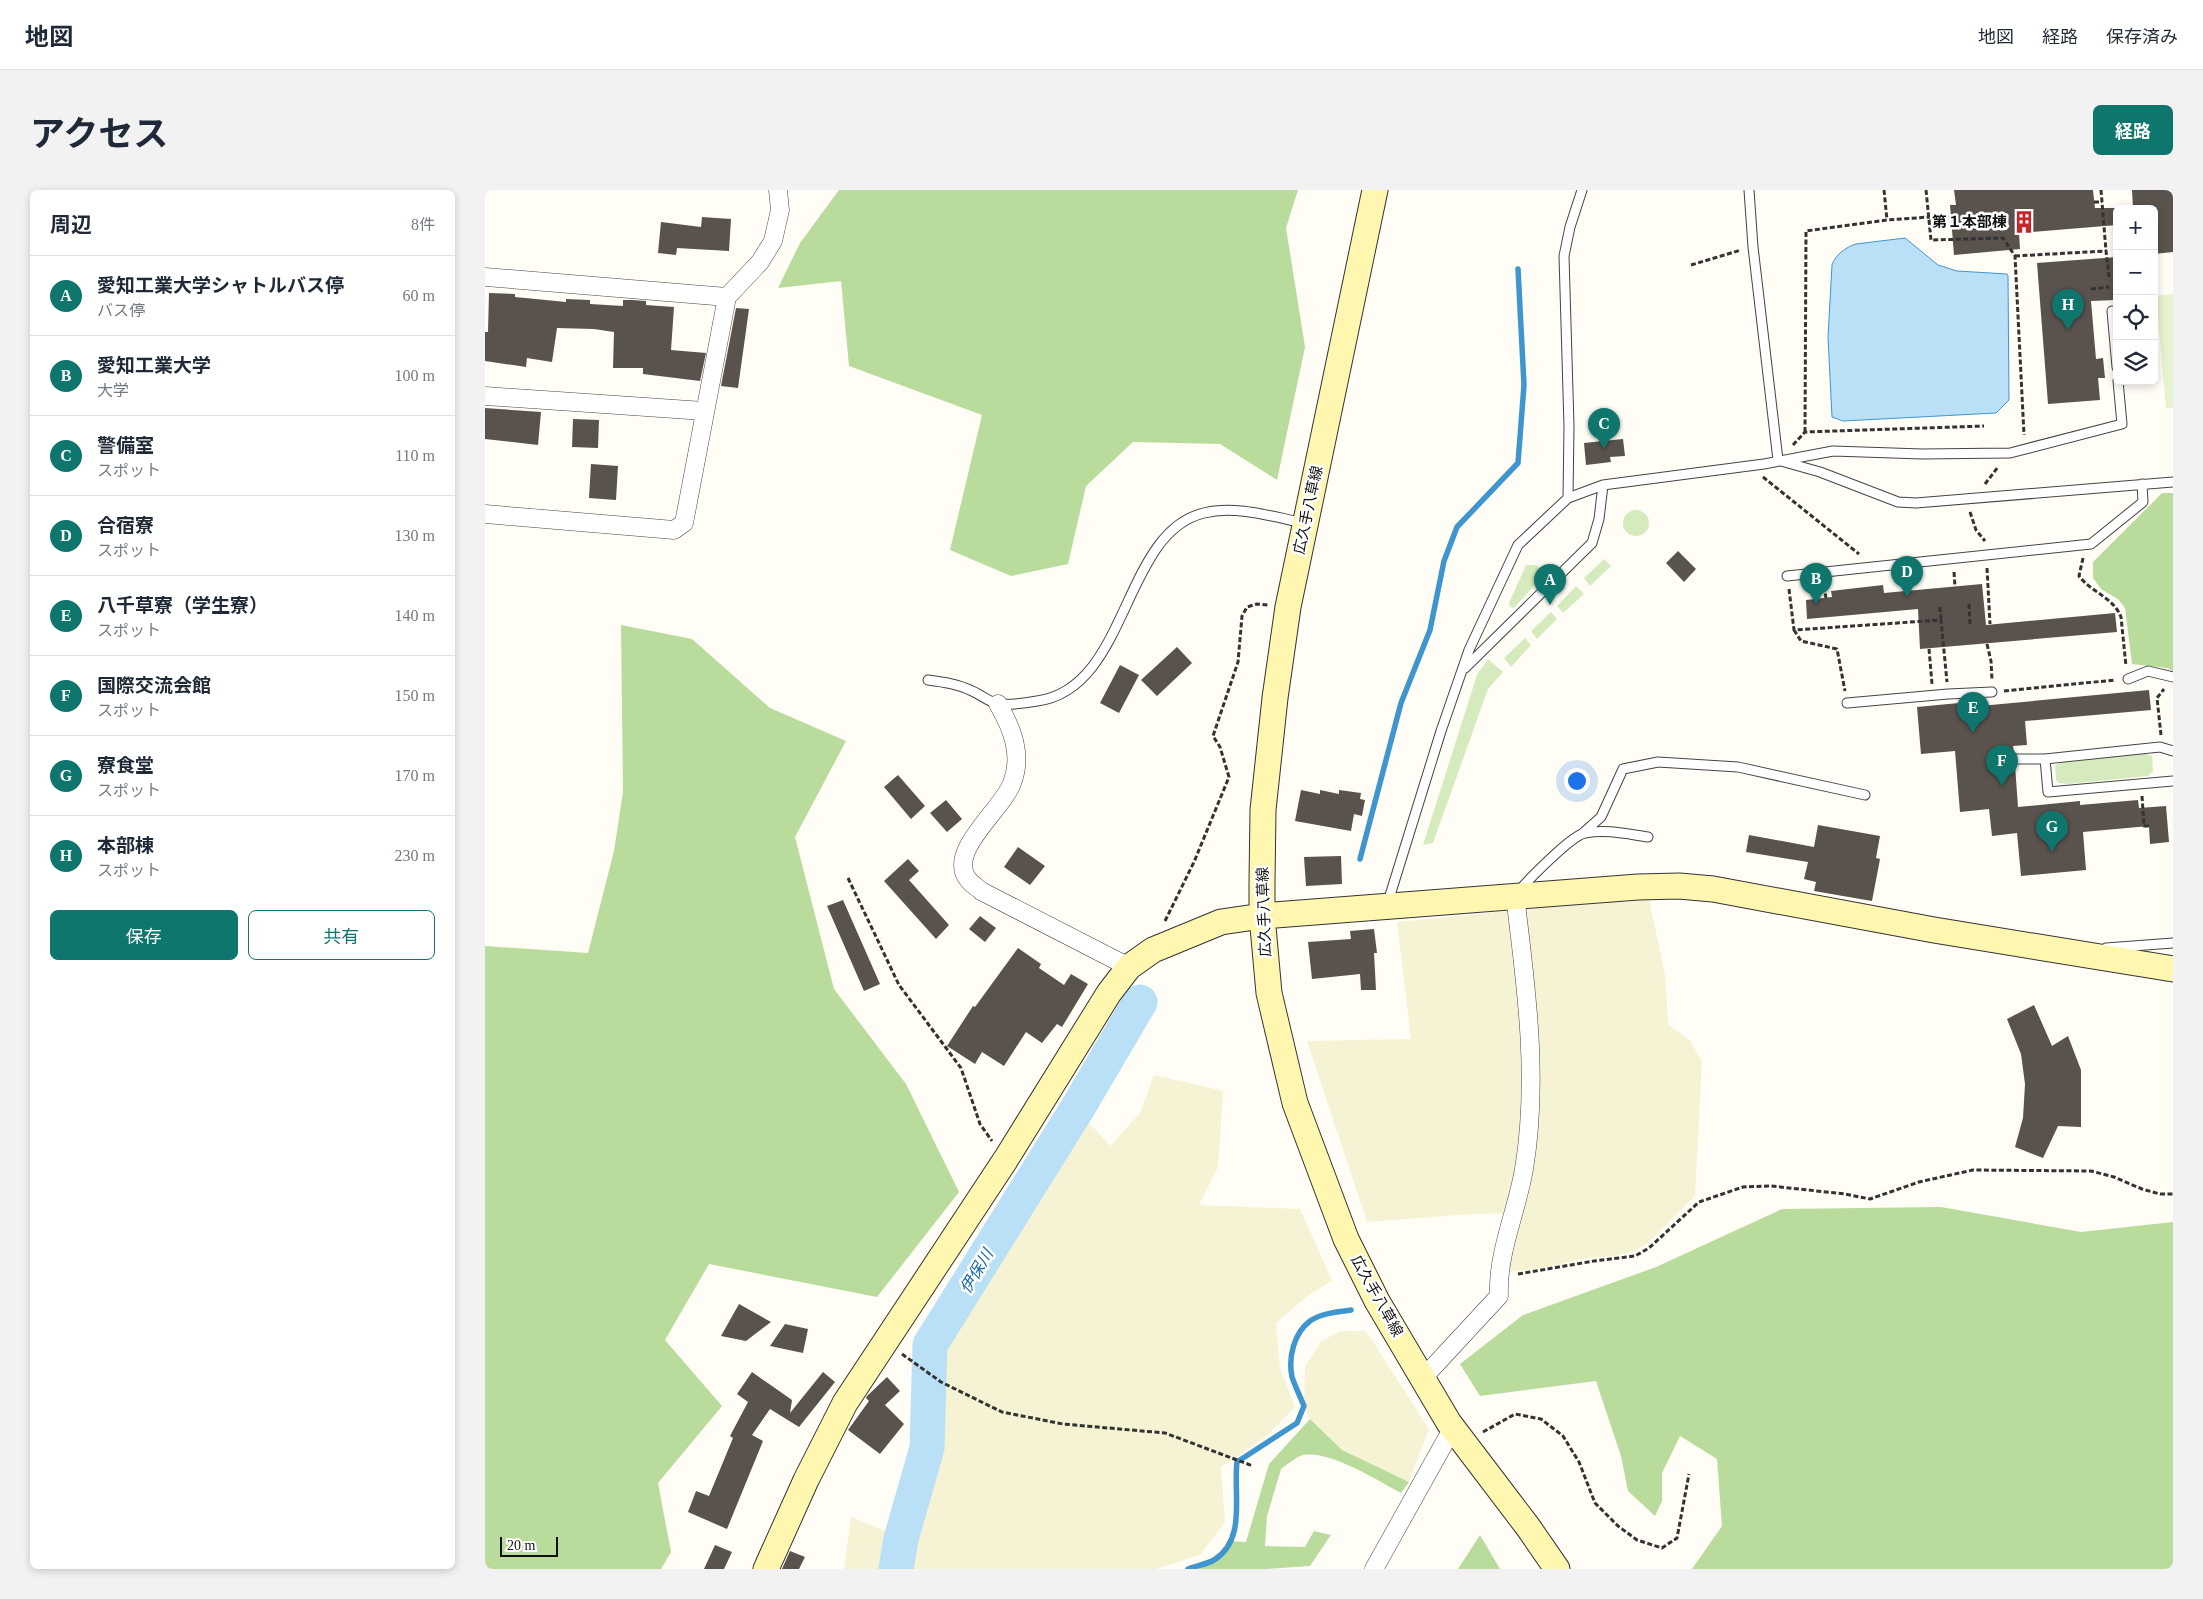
<!DOCTYPE html>
<html lang="ja">
<head>
<meta charset="utf-8">
<style>
  body { margin:0; font-family:"Times New Roman","Noto Sans JP",serif; background:#f2f2f3; color:#1f2937 }
  .controls { position:absolute; right:15px; top:15px; display:grid; overflow:hidden; border-radius:8px; box-shadow:0 2px 8px #0003 }
  .controls button { width:45px; height:45px; display:grid; place-items:center; padding:0; border:0; border-bottom:1px solid #e0e1e3; background:#fff; color:#1f2937; font:25px sans-serif }
  .scale { position:absolute; left:15px; bottom:12px; width:58px; box-sizing:border-box; padding-left:5px; border:2px solid #111; border-top:0; font-size:14px; line-height:18px; white-space:nowrap; color:#111; -webkit-text-stroke:4px #fff; paint-order:stroke }
  .you { position:absolute; left:1091px; top:590px; width:18px; height:18px; margin:-12px; border:4px solid #fff; border-radius:50%; background:#1a73e8; box-shadow:0 0 0 8px #1a73e833 }
  .badge { display:grid; place-items:center; width:32px; height:32px; border-radius:50%; background:#0f766e; color:#fff; font-size:16px; font-weight:700 }
  .pin { position:absolute; translate:-50% -41px; filter:drop-shadow(0 1px 2px #0008) }
  .pin::after { content:''; position:absolute; top:26px; width:18px; height:15px; background:inherit; clip-path:polygon(0 0,100% 0,50% 100%) }
  .list { margin:0; padding:0; list-style:none }
  h2 { display:flex; justify-content:space-between; align-items:center; height:65px; margin:0; padding:0 20px; font-size:21px }
  h2 small { font-size:16px; font-weight:400; color:#747a83 }
  .list li { display:grid; grid-template-columns:32px 1fr auto; gap:15px; align-items:center; box-sizing:border-box; height:80px; padding:0 20px; border-top:1px solid #e0e1e3 }
  .list b { display:block; font-size:19px; white-space:nowrap }
  .list p { margin:0; font-size:16px; white-space:nowrap; color:#747a83 }
  .list em { font-size:16px; font-style:normal; color:#747a83 }
  .actions { display:flex; gap:10px; padding:15px 20px }
  .actions a { flex:1; padding:11px 0; border:1px solid #0f766e; border-radius:8px; text-align:center; font-size:18px; color:#0f766e }
  .actions .main { background:#0f766e; color:#fff }
  .icon { flex:none; width:28px; height:28px; fill:none; stroke:currentColor; stroke-width:2; stroke-linecap:round; stroke-linejoin:round }
  .map { position:relative; flex:none; width:1688px; height:1379px; overflow:hidden; border-radius:8px }
  header { display:flex; align-items:center; gap:30px; box-sizing:border-box; height:70px; padding:0 25px; background:#fff; border-bottom:1px solid #e0e1e3 }
  header strong { font-size:24px }
  nav { display:flex; gap:28px; margin-inline-start:auto; font-size:18px }
  .intro { display:flex; align-items:center; justify-content:space-between; box-sizing:border-box; height:120px; padding:0 30px }
  h1 { margin:0; font-size:35px }
  .button { padding:12px 22px; border-radius:8px; background:#0f766e; color:#fff; font-size:18px; font-weight:700 }
  main { display:flex; gap:30px; padding:0 30px }
  aside { flex:1; background:#fff; border-radius:8px; box-shadow:0 2px 8px #0003 }
  .map>svg:first-child { display:block }
  .farmland { fill:#f6f3d4 }
  .green { fill:#d5ebbd }
  .forest { fill:#b9dc9c }
  .pitch { fill:#e6f2cf }
  .water { fill:#b9e0f7; stroke:#3f96cf }
  .lines { fill:none; stroke-linecap:round; stroke-linejoin:round }
  .stream { stroke:#3f96cf; stroke-width:5.5 }
  .river { stroke:#b9e0f7; stroke-width:35 }
  .building { fill:#5a524d }
  .lane-casing { stroke:#444; stroke-width:11 }
  .street-casing { stroke:#444; stroke-width:19 }
  .secondary-casing { stroke:#333; stroke-width:27 }
  .path { stroke:#333; stroke-width:3; stroke-dasharray:5 2.5; stroke-linecap:butt }
  .lane { stroke:#fff; stroke-width:9 }
  .street { stroke:#fff; stroke-width:18 }
  .secondary { stroke:#fff6b0; stroke-width:25 }
  .labels { text-anchor:middle; stroke-width:5; stroke-linejoin:round; paint-order:stroke }
  .poi-label { font-size:15px; font-weight:bold; fill:#111; stroke:#fff; text-anchor:end }
  .street-label { font-size:15px; fill:#111; stroke:#fff }
  .water-label { font-size:16px; font-style:italic; fill:#1768a6; stroke:#fff }
</style>
</head>
<body>
<header>
<strong>地図</strong>
<nav><a>地図</a><a>経路</a><a>保存済み</a></nav>
</header>
<div class="intro"><h1>アクセス</h1><a class="button">経路</a></div>
<main>
<aside>
<h2>周辺<small>8件</small></h2>
<ul class="list">
<li><span class="badge">A</span><div><b>愛知工業大学シャトルバス停</b><p>バス停</p></div><em>60 m</em></li>
<li><span class="badge">B</span><div><b>愛知工業大学</b><p>大学</p></div><em>100 m</em></li>
<li><span class="badge">C</span><div><b>警備室</b><p>スポット</p></div><em>110 m</em></li>
<li><span class="badge">D</span><div><b>合宿寮</b><p>スポット</p></div><em>130 m</em></li>
<li><span class="badge">E</span><div><b>八千草寮（学生寮）</b><p>スポット</p></div><em>140 m</em></li>
<li><span class="badge">F</span><div><b>国際交流会館</b><p>スポット</p></div><em>150 m</em></li>
<li><span class="badge">G</span><div><b>寮食堂</b><p>スポット</p></div><em>170 m</em></li>
<li><span class="badge">H</span><div><b>本部棟</b><p>スポット</p></div><em>230 m</em></li>
</ul>
<div class="actions"><a class="main">保存</a><a>共有</a></div>
</aside>
<div class="map">
<svg width="1688" height="1379" viewBox="0 0 1688 1379">
  <rect width="100%" height="100%" fill="#fffdf5"/>
  <path class="farmland" d="M 1164,710 L 1180,784 L 1183,834 L 1205,851 L 1217,871 L 1210,1006 L 1163,1053 L 1150,1061 L 1130,1066 L 1102,1068 L 1068,1076 L 1020,1083 L 1035,1023 L 986,1024 L 882,1032 L 822,851 L 926,849 L 912,732 L 1044,719 Z
    M 669,885 L 738,901 L 733,977 L 714,1015 L 815,1019 L 847,1091 L 825,1104 L 791,1133 L 795,1178 L 810,1217 L 779,1248 L 736,1277 L 740,1332 L 715,1365 L 670,1379 L 359,1379 L 366,1327 L 416,1348 L 442,1258 L 445,1155 L 592,919 L 625,956 L 655,923 Z
    M 856,1141 L 881,1141 L 944,1239 L 924,1292 L 857,1260 L 825,1229 L 819,1216 L 820,1177 L 836,1151 Z"/>
  <path class="green" d="M1138 333a13 13 0 1 1 26 0a13 13 0 1 1-26 0Z
    M 1119,369 L 1126,376 L 1105,396 L 1099,388 Z
    M 1041,375 L 1051,375 L 1057,380 L 1057,387 L 1029,418 L 1025,417 L 1024,413 Z
    M 1091,396 L 1099,404 L 1078,423 L 1072,416 Z
    M 1066,422 L 1072,429 L 1052,449 L 1046,441 Z
    M 1040,448 L 1046,455 L 1026,477 L 1019,468 Z
    M 1003,469 L 1018,482 L 1003,499 L 948,653 L 938,655 L 992,485 Z
    M 1655,562 L 1667,566 L 1668,581 L 1663,586 L 1583,594 L 1574,593 L 1571,590 L 1570,575 L 1581,571 Z"/>
  <path class="forest" d="M 354,0 L 813,0 L 801,38 L 820,157 L 792,290 L 735,254 L 648,252 L 601,296 L 583,374 L 526,386 L 465,360 L 497,225 L 364,176 L 356,91 L 293,98 L 315,53 Z
    M 1677,303 L 1688,303 L 1688,481 L 1682,478 L 1647,474 L 1640,418 L 1633,409 L 1616,399 L 1608,388 L 1608,372 Z
    M 136,435 L 207,449 L 285,518 L 361,551 L 310,647 L 349,799 L 421,894 L 474,1002 L 392,1107 L 224,1074 L 180,1150 L 237,1216 L 173,1293 L 186,1362 L 176,1379 L 0,1379 L 0,756 L 103,763 L 129,661 L 138,602 Z
    M 1456,1017 L 1596,1042 L 1688,1032 L 1688,1379 L 1207,1379 L 1237,1336 L 1232,1269 L 1195,1246 L 1177,1283 L 1177,1311 L 1170,1326 L 1143,1301 L 1136,1266 L 1111,1191 L 995,1206 L 975,1174 L 1038,1125 L 1171,1077 L 1297,1019 Z
    M 825,1229 L 857,1260 L 924,1292 L 916,1303 C 893,1291 841,1257 815,1266 C 809,1269 801,1275 796,1279 L 782,1326 L 780,1356 L 820,1357 L 829,1341 L 846,1345 L 825,1376 L 780,1379 L 703,1379 L 730,1370 L 746,1351 L 761,1352 L 784,1274 Z
    M 995,1345 L 1015,1379 L 973,1379 Z"/>
  <path class="pitch" d="M 1688,104 L 1688,218 L 1681,218 L 1671,106 Z"/>
  <path class="water" d="M 1420,48 L 1453,75 L 1472,81 L 1522,84 L 1523,86 L 1524,210 L 1511,223 L 1358,231 L 1347,227 L 1343,147 L 1347,75 C 1350,65 1361,57 1371,54 Z"/>
  <g class="lines">
    <path class="stream" d="M 875,669 L 916,513 L 945,440 L 959,371 L 972,337 L 1033,273 L 1039,195 L 1033,79
      M 703,1379 C 711,1376 722,1374 729,1370 C 762,1350 748,1304 752,1272 L 812,1233 L 819,1216 C 815,1206 810,1196 807,1187 C 803,1167 809,1143 825,1131 C 836,1123 853,1122 866,1120"/>
    <path class="river" d="M 411,1379 L 416,1349 L 442,1258 L 445,1155 L 592,919 L 655,812"/>
  </g>
  <path class="building" d="M 1469,0 L 1608,0 L 1610,18 L 1632,18 L 1632,35 L 1534,43 L 1535,59 L 1469,65 L 1465,15 L 1471,15 Z
    M 1647,0 L 1688,0 L 1688,62 L 1669,64 L 1669,19 L 1648,19 Z
    M 217,27 L 246,29 L 244,61 L 192,58 L 191,65 L 173,63 L 176,32 L 216,37 Z
    M 1632,67 L 1632,110 L 1606,111 L 1611,169 L 1618,168 L 1620,188 L 1613,188 L 1615,210 L 1563,214 L 1552,73 Z
    M 4,103 L 30,104 L 30,107 L 81,112 L 81,109 L 105,110 L 105,114 L 138,116 L 138,110 L 147,110 L 161,111 L 161,115 L 189,117 L 186,160 L 221,163 L 215,191 L 158,184 L 158,178 L 128,178 L 129,142 L 109,139 L 72,138 L 67,172 L 42,168 L 41,177 L 0,171 L 0,142 L 3,142 Z
    M 251,118 L 264,119 L 253,198 L 236,196 Z
    M 0,218 L 56,222 L 53,255 L 0,249 Z
    M 88,229 L 114,230 L 113,258 L 87,257 Z
    M 1138,249 L 1140,266 L 1125,267 L 1126,272 L 1101,275 L 1099,253 Z
    M 106,274 L 133,276 L 131,310 L 104,308 Z
    M 1193,361 L 1211,379 L 1199,392 L 1181,373 Z
    M 1497,394 L 1501,435 L 1630,423 L 1632,442 L 1435,459 L 1433,419 L 1322,429 L 1321,410 L 1347,407 L 1346,401 L 1398,395 L 1399,403 Z
    M 692,457 L 707,473 L 672,506 L 656,490 Z
    M 635,475 L 654,485 L 634,523 L 615,513 Z
    M 1664,500 L 1666,520 L 1540,531 L 1542,555 L 1528,556 L 1529,563 L 1518,563 L 1515,566 L 1517,574 L 1530,575 L 1533,617 L 1595,611 L 1595,615 L 1653,610 L 1654,618 L 1681,616 L 1684,652 L 1665,654 L 1664,636 L 1598,642 L 1601,680 L 1536,686 L 1532,643 L 1507,646 L 1504,619 L 1475,622 L 1470,561 L 1436,564 L 1432,517 L 1495,511 L 1495,516 Z
    M 413,585 L 440,616 L 426,629 L 399,597 Z
    M 816,600 L 835,604 L 835,600 L 854,604 L 854,600 L 876,603 L 875,609 L 880,610 L 877,626 L 869,624 L 866,641 L 810,631 Z
    M 461,610 L 477,629 L 462,642 L 445,623 Z
    M 1333,635 L 1395,646 L 1391,668 L 1395,669 L 1387,711 L 1329,701 L 1331,692 L 1319,689 L 1323,672 L 1261,662 L 1264,645 L 1329,657 Z
    M 533,657 L 560,676 L 545,695 L 519,677 Z
    M 856,666 L 857,694 L 821,696 L 819,667 Z
    M 423,669 L 434,681 L 424,690 L 464,735 L 451,749 L 399,691 Z
    M 358,710 L 395,794 L 379,801 L 342,716 Z
    M 495,726 L 511,738 L 500,752 L 484,739 Z
    M 889,739 L 892,763 L 889,763 L 891,800 L 876,800 L 875,784 L 827,789 L 823,752 L 866,749 L 865,741 Z
    M 533,758 L 556,774 L 554,778 L 579,795 L 586,784 L 603,794 L 577,837 L 572,834 L 557,853 L 541,842 L 519,876 L 497,862 L 490,874 L 462,856 L 488,816 L 490,817 Z
    M 1549,815 L 1567,856 L 1583,846 L 1596,880 L 1596,937 L 1573,936 L 1558,968 L 1530,957 L 1538,928 L 1540,894 L 1536,864 L 1522,829 Z
    M 254,1114 L 286,1132 L 261,1151 L 236,1146 Z
    M 300,1134 L 323,1139 L 318,1163 L 285,1156 Z
    M 267,1182 L 307,1210 L 305,1223 L 338,1182 L 350,1192 L 314,1237 L 285,1219 L 267,1245 L 278,1251 L 242,1339 L 203,1322 L 211,1301 L 224,1306 L 248,1248 L 245,1246 L 263,1212 L 252,1204 Z
    M 402,1187 L 415,1201 L 400,1215 L 419,1234 L 395,1264 L 363,1240 L 384,1211 L 381,1208 L 382,1206 Z
    M 230,1355 L 247,1362 L 239,1379 L 219,1379 Z
    M 305,1361 L 320,1367 L 314,1379 L 297,1379 Z"/>
  <g class="lines">
    <defs>
      <path id="lane" d="M 1264,0 L 1268,57 L 1293,270
        M 1627,121 L 1632,177
        M 1296,271 L 1335,282 L 1413,312 L 1431,313 L 1688,292
        M 1083,308 L 1084,236 L 1079,66 L 1085,37 L 1097,0
        M 1302,386 L 1606,354 L 1658,312 L 1657,294
        M 980,478 L 1107,353 L 1114,329 L 1118,295
        M 1643,489 L 1663,481 L 1688,487
        M 443,490 C 458,492 473,494 487,501 C 495,504 505,513 514,514 C 526,515 541,513 552,511 C 644,499 637,342 719,323 C 751,315 788,327 820,333
        M 1362,513 L 1463,504 L 1507,502
        M 1688,561 L 1675,557 L 1560,569 L 1563,602 L 1688,591
        M 1521,569 L 1560,569
        M 1098,643 L 1116,627 L 1138,579 L 1173,572 L 1253,577 L 1380,605
        M 1033,702 C 1043,690 1087,645 1100,643 C 1121,639 1142,644 1163,647
        M 902,715 L 956,541 L 984,460 L 1033,355 L 1083,308 L 1118,295 L 1279,274 L 1348,261 L 1437,264 L 1525,263 L 1637,234 L 1633,191
        M 1621,758 L 1688,753"/>
      <path id="street" d="M 0,87 L 242,107
        M 0,206 L 219,221
        M 0,324 L 189,340 L 199,333 L 242,107 L 275,72 L 288,51 L 295,20 L 293,0
        M 513,514 C 527,538 538,565 527,593 C 518,619 463,660 482,688 C 485,693 492,697 496,701 L 644,777
        M 943,1197 L 938,1188 L 1014,1106 C 1012,1063 1032,1021 1039,979 C 1054,889 1041,795 1030,706
        M 889,1379 L 966,1241 L 960,1229"/>
      <path id="secondary" d="M 890,0 L 803,417 L 790,508 L 778,620 L 777,692 L 777,726 L 784,803 L 810,913 L 861,1049 L 892,1111 L 964,1233 L 1043,1337 L 1072,1379
        M 281,1379 L 321,1290 L 360,1213 L 521,969 L 624,803 L 644,777 L 668,760 L 736,732 L 777,726 L 1153,697 L 1194,696 L 1228,699 L 1449,740 L 1688,779"/>
    </defs>
    <use href="#lane" class="lane-casing"/>
    <use href="#street" class="street-casing"/>
    <use href="#secondary" class="secondary-casing"/>
    <path class="path" d="M 1399,0 L 1402,30
      M 1441,0 L 1446,50 L 1518,48 L 1530,66 L 1539,245
      M 1616,0 L 1621,61
      M 1609,12 L 1617,12
      M 1444,28 L 1465,27
      M 1530,66 L 1621,61 L 1624,87
      M 1206,75 L 1256,60
      M 1606,99 L 1624,97
      M 1320,242 L 1321,41 L 1402,30 L 1444,27
      M 1308,255 L 1320,242 L 1499,236
      M 1278,287 L 1374,364
      M 1500,294 L 1513,277
      M 1485,322 L 1491,340 L 1500,351
      M 1598,368 L 1594,386 C 1606,402 1629,408 1636,427 L 1641,476
      M 1502,378 L 1505,434
      M 1469,382 L 1470,397
      M 1339,396 L 1341,408
      M 1304,399 L 1309,440 L 1456,430 L 1462,492
      M 1484,414 L 1485,436
      M 1455,417 L 1456,430
      M 1309,440 L 1316,451 L 1352,459 L 1360,501
      M 1502,454 L 1506,471 L 1507,490
      M 1444,459 L 1447,494
      M 1519,501 L 1630,490
      M 1676,545 L 1672,508 L 1679,499
      M 1657,606 L 1659,636 L 1664,636
      M 363,688 L 414,795 L 476,878 L 495,934 L 507,951
      M 680,731 L 709,672 L 744,587 L 735,557 L 728,546 L 753,472 L 757,426 L 762,417 L 772,414 L 783,415
      M 1033,1084 L 1109,1071 L 1150,1066 L 1164,1058 L 1214,1012 L 1258,997 L 1286,996 L 1360,1004 L 1385,1009 L 1434,992 L 1488,980 L 1606,981 L 1629,987 L 1657,999 L 1675,1004 L 1688,1004
      M 417,1164 L 456,1192 L 517,1222 L 578,1234 L 680,1243 L 768,1276
      M 998,1242 L 1030,1224 L 1056,1229 L 1078,1246 L 1094,1272 L 1110,1313 L 1133,1336 L 1152,1350 L 1177,1358 L 1192,1348 L 1204,1284"/>
    <use href="#lane" class="lane"/>
    <use href="#street" class="street"/>
    <use href="#secondary" class="secondary"/>
  </g>
  <defs>
    <symbol id="building-bare" viewBox="-9 -9 18 18"><path d="M-4-6H4V6H1V3H-1V6H-4ZM-2.5-4.3h1.7v1.8h-1.7ZM.8-4.3h1.7v1.8H.8ZM-2.5-1h1.7V.8h-1.7ZM.8-1h1.7V.8H.8Z" fill="#c4262e" stroke="#fff" stroke-width="2.5" paint-order="stroke"/></symbol>
  </defs>
  <g fill-rule="evenodd">
    <use href="#building-bare" x="1523" y="16" width="32" height="32"/>
  </g>
  <g class="labels">
    <g class="poi-label">
      <text x="1522" y="37">第１本部棟</text>
    </g>
    <g class="street-label">
      <text transform="translate(823 320) rotate(-78)" y="5">広久手八草線</text>
      <text transform="translate(779 722) rotate(-92)" y="5">広久手八草線</text>
      <text transform="translate(892 1106) rotate(61)" y="5">広久手八草線</text>
    </g>
    <g class="water-label">
      <text transform="translate(491 1081) rotate(-59)" y="6">伊保川</text>
    </g>
  </g>
</svg>
<div class="controls">
<button>+</button>
<button>−</button>
<button><svg class="icon" aria-label="locate" viewBox="0 0 24 24"><circle cx="12" cy="12" r="6"/><path d="M12 2v4M12 18v4M2 12h4M18 12h4"/></svg></button>
<button><svg class="icon" aria-label="layers" viewBox="0 0 24 24"><path d="M12 4l9 5-9 5-9-5zM3 14l9 5 9-5"/></svg></button>
</div>
<div class="scale">20 m</div>
<div class="you"></div>
<div class="pin badge" style="left:1065px;top:415px">A</div>
<div class="pin badge" style="left:1331px;top:414px">B</div>
<div class="pin badge" style="left:1119px;top:259px">C</div>
<div class="pin badge" style="left:1422px;top:407px">D</div>
<div class="pin badge" style="left:1488px;top:543px">E</div>
<div class="pin badge" style="left:1517px;top:596px">F</div>
<div class="pin badge" style="left:1567px;top:662px">G</div>
<div class="pin badge" style="left:1583px;top:140px">H</div>
</div>
</main>
</body>
</html>
